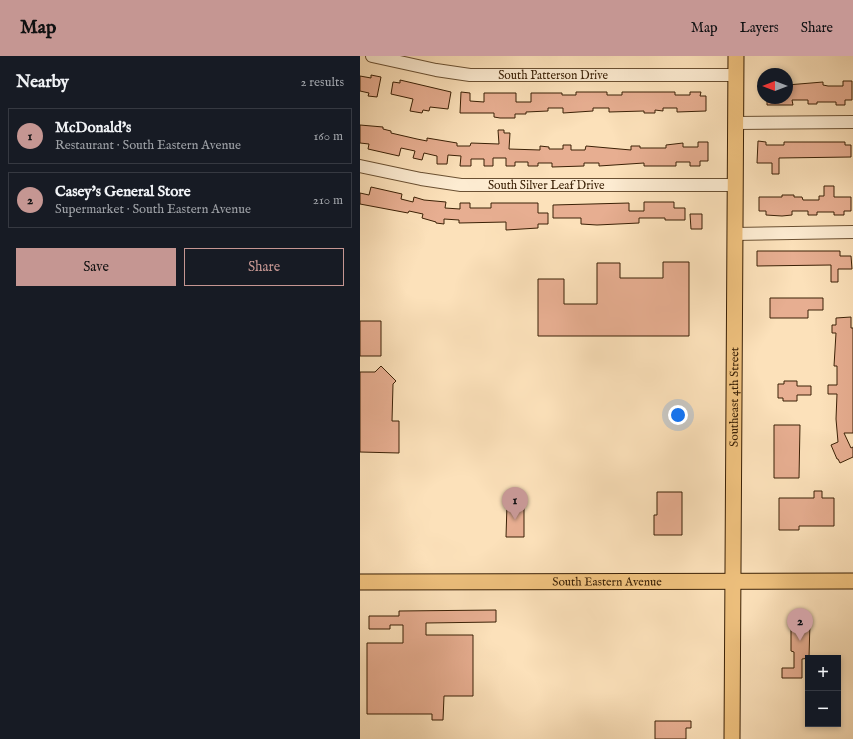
<!DOCTYPE html>
<html lang="en">
<head>
<meta charset="utf-8">
<style>
  body { margin:0; font-family:"IM FELL English",serif; background:#20242c; color:#f1f3f6 }
  .controls { position:absolute; right:12px; bottom:12px; display:grid; overflow:hidden; border-radius:0px; box-shadow:0 2px 6px #0003 }
  .controls button { width:36px; height:36px; display:grid; place-items:center; padding:0; border:0; border-bottom:1px solid #363941; background:#171b24; color:#f1f3f6; font:20px sans-serif }
  .compass { position:absolute; left:397px; top:12px; width:36px; height:36px; border-radius:50%; background:#171b24; box-shadow:0 2px 6px #0003; rotate:270deg }
  .you { position:absolute; left:318px; top:359px; width:14px; height:14px; margin:-10px; border:3px solid #fff; border-radius:50%; background:#1a73e8; box-shadow:0 0 0 6px #1a73e833 }
  .badge { display:grid; place-items:center; width:26px; height:26px; border-radius:50%; background:#c59692; color:#111; font-size:13px; font-weight:700 }
  .pin { position:absolute; translate:-50% -33px; filter:drop-shadow(0 1px 2px #0008) }
  .pin::after { content:''; position:absolute; top:21px; width:14px; height:12px; background:inherit; clip-path:polygon(0 0,100% 0,50% 100%) }
  .list { margin:0; padding:0; list-style:none }
  h2 { display:flex; justify-content:space-between; align-items:center; height:52px; margin:0; padding:0 16px; font-size:17px }
  h2 small { font-size:13px; font-weight:400; color:#9ea1a6 }
  .list li { display:grid; grid-template-columns:26px 1fr auto; gap:12px; align-items:center; box-sizing:border-box; height:56px; margin:0 8px 8px; padding:0 8px; border:1px solid #363941; border-radius:0px }
  .list b { display:block; font-size:15px; white-space:nowrap }
  .list p { margin:0; font-size:13px; white-space:nowrap; color:#9ea1a6 }
  .list em { font-size:13px; font-style:normal; color:#9ea1a6 }
  .actions { display:flex; gap:8px; padding:12px 16px }
  .actions a { flex:1; padding:9px 0; border:1px solid #c59692; border-radius:0px; text-align:center; font-size:14px; color:#c59692 }
  .actions .main { background:#c59692; color:#111 }
  .map { position:relative; flex:none; width:493px; height:683px; overflow:hidden }
  header { display:flex; align-items:center; gap:24px; box-sizing:border-box; height:56px; padding:0 20px; background:#c59692; color:#111 }
  header strong { font-size:19px }
  nav { display:flex; gap:22px; margin-inline-start:auto; font-size:14px }
  main { display:flex }
  aside { flex:1; background:#171b24 }
  .map>svg:first-child { display:block }
  .building { fill:#e7ae91; stroke:#3b2106 }
  .lines { fill:none; stroke-linecap:round; stroke-linejoin:round }
  .minor-casing { stroke:#6b5133; stroke-width:14 }
  .major-casing { stroke:#3b2106; stroke-width:17 }
  .minor { stroke:#fdecd2; stroke-width:12 }
  .major { stroke:#eec07d; stroke-width:15 }
  .labels { text-anchor:middle; stroke-width:4; stroke-linejoin:round; paint-order:stroke }
  .street-label { font-size:12px; fill:#3b2106; stroke:#fdecd2 }
</style>
</head>
<body>
<header>
<strong>Map</strong>
<nav><a>Map</a><a>Layers</a><a>Share</a></nav>
</header>
<main>
<aside>
<h2>Nearby<small>2 results</small></h2>
<ul class="list">
<li><span class="badge">1</span><div><b>McDonald's</b><p>Restaurant · South Eastern Avenue</p></div><em>160 m</em></li>
<li><span class="badge">2</span><div><b>Casey's General Store</b><p>Supermarket · South Eastern Avenue</p></div><em>210 m</em></li>
</ul>
<div class="actions"><a class="main">Save</a><a>Share</a></div>
</aside>
<div class="map">
<svg width="493" height="683" viewBox="0 0 493 683">
  <rect width="100%" height="100%" fill="#fce1ba"/>
  <filter id="stains"><feTurbulence type="fractalNoise" baseFrequency=".005" numOctaves="4"/><feColorMatrix values="0 0 0 0 .2 0 0 0 0 .09 0 0 0 0 .02 0 0 0 .5 -.17"/></filter>
  <radialGradient id="worn" r=".72"><stop offset=".6" stop-color="#630" stop-opacity="0"/><stop offset="1" stop-color="#630" stop-opacity=".3"/></radialGradient>
  <path class="building" d="M 11,19 L 21,21 L 17,41 L 8,40 L 9,37 L 0,35 L 0,20 L 11,22 Z
    M 40,24 L 91,36 L 88,53 L 70,51 L 69,55 L 63,54 L 62,57 L 50,55 L 53,43 L 31,38 L 33,26 L 40,27 Z
    M 483,25 L 492,25 L 492,44 L 485,44 L 485,49 L 476,49 L 476,46 L 457,46 L 457,48 L 448,48 L 448,44 L 432,44 L 433,49 L 407,49 L 407,42 L 427,42 L 427,29 L 463,26 L 463,29 L 468,30 L 483,30 Z
    M 101,36 L 110,37 L 110,45 L 124,46 L 124,37 L 156,37 L 156,46 L 171,46 L 171,37 L 202,37 L 202,39 L 216,39 L 216,36 L 247,36 L 247,39 L 262,39 L 262,36 L 315,36 L 315,39 L 330,39 L 330,36 L 341,36 L 340,40 L 346,40 L 346,55 L 317,56 L 317,52 L 303,52 L 303,55 L 295,54 L 295,57 L 284,57 L 284,55 L 249,56 L 249,52 L 233,52 L 233,55 L 203,57 L 203,52 L 188,52 L 188,55 L 166,56 L 166,58 L 155,58 L 155,62 L 140,62 L 134,61 L 134,57 L 100,57 Z
    M 0,69 L 23,71 L 23,73 L 31,75 L 31,77 L 57,83 L 67,85 L 67,82 L 97,87 L 97,90 L 110,90 L 111,87 L 139,88 L 138,74 L 144,74 L 144,77 L 150,77 L 149,93 L 180,94 L 180,90 L 189,91 L 189,93 L 203,93 L 203,89 L 211,89 L 211,94 L 225,94 L 226,90 L 271,94 L 271,90 L 280,90 L 280,92 L 306,92 L 306,89 L 323,87 L 323,91 L 338,91 L 338,86 L 348,86 L 348,105 L 340,105 L 340,110 L 330,110 L 330,106 L 316,106 L 316,110 L 284,110 L 284,107 L 239,110 L 239,107 L 224,107 L 224,110 L 192,111 L 192,107 L 178,107 L 178,110 L 168,110 L 168,106 L 155,106 L 155,110 L 146,110 L 146,102 L 133,102 L 133,110 L 124,110 L 124,103 L 111,103 L 111,110 L 100,110 L 101,100 L 88,99 L 87,108 L 77,108 L 77,100 L 64,97 L 62,104 L 53,102 L 55,95 L 41,92 L 39,100 L 8,93 L 9,88 L 0,87 Z
    M 398,85 L 406,86 L 406,89 L 424,89 L 424,86 L 485,86 L 485,89 L 491,89 L 491,101 L 419,102 L 419,118 L 412,118 L 412,107 L 397,107 Z
    M 464,130 L 474,130 L 474,141 L 491,141 L 491,155 L 484,155 L 484,159 L 474,159 L 474,156 L 457,156 L 457,159 L 448,159 L 448,155 L 432,155 L 432,159 L 422,160 L 406,159 L 406,155 L 399,155 L 399,141 L 422,141 L 422,139 L 434,139 L 434,141 L 442,141 L 443,144 L 459,144 L 459,140 L 464,140 Z
    M 11,131 L 42,138 L 41,143 L 53,146 L 54,141 L 64,144 L 86,146 L 85,152 L 100,153 L 100,147 L 110,147 L 110,152 L 131,152 L 131,147 L 178,147 L 178,157 L 188,157 L 188,168 L 178,168 L 178,172 L 146,174 L 146,166 L 99,167 L 99,164 L 84,163 L 84,168 L 76,167 L 76,166 L 62,162 L 63,158 L 49,155 L 48,157 L 0,148 L 0,137 L 9,139 Z
    M 284,146 L 314,146 L 314,152 L 325,152 L 325,164 L 305,164 L 305,162 L 279,162 L 279,167 L 237,169 L 221,168 L 221,162 L 193,162 L 193,149 L 269,147 L 269,155 L 284,155 Z
    M 330,158 L 342,158 L 342,173 L 331,173 Z
    M 397,195 L 480,195 L 480,200 L 491,200 L 492,213 L 478,213 L 478,226 L 471,226 L 471,209 L 397,210 Z
    M 303,206 L 329,206 L 329,280 L 178,280 L 178,223 L 204,223 L 204,248 L 237,248 L 237,207 L 260,207 L 260,222 L 303,222 Z
    M 410,242 L 463,242 L 463,254 L 448,254 L 448,262 L 410,262 Z
    M 491,261 L 491,272 L 493,272 L 493,377 L 484,377 L 491,392 L 493,391 L 493,401 L 480,407 L 478,403 L 477,403 L 471,389 L 478,386 L 476,363 L 477,338 L 468,338 L 468,329 L 477,329 L 477,310 L 474,310 L 476,277 L 472,277 L 472,269 L 476,269 L 476,262 Z
    M 0,265 L 21,265 L 21,300 L 0,300 Z
    M 21,310 L 36,325 L 33,328 L 32,365 L 39,365 L 39,397 L 0,396 L 0,316 L 15,316 Z
    M 424,325 L 437,325 L 437,330 L 451,330 L 451,339 L 437,339 L 437,345 L 423,345 L 423,342 L 418,342 L 418,328 L 424,328 Z
    M 414,369 L 440,369 L 439,422 L 414,422 Z
    M 454,435 L 462,435 L 462,442 L 474,442 L 474,470 L 439,470 L 439,474 L 419,474 L 419,442 L 454,442 Z
    M 297,436 L 322,436 L 322,479 L 294,479 L 294,459 L 297,459 Z
    M 147,448 L 164,448 L 164,481 L 146,481 Z
    M 136,554 L 136,566 L 66,567 L 66,579 L 113,579 L 113,640 L 84,640 L 83,664 L 72,664 L 72,658 L 7,658 L 7,587 L 43,587 L 43,569 L 30,569 L 30,573 L 9,573 L 9,560 L 39,560 L 39,555 Z
    M 450,565 L 449,602 L 442,603 L 442,622 L 422,622 L 422,612 L 434,612 L 434,596 L 431,595 L 431,575 L 433,566 Z
    M 295,665 L 331,665 L 331,672 L 326,672 L 326,683 L 295,683 Z"/>
  <g class="lines">
    <defs>
      <g id="minor">
        <path id="s1" d="M 12,0 L 76,14 L 110,19 L 375,19"/>
        <path d="M 375,67 L 493,66"/>
        <path id="s2" d="M 0,110 L 61,123 L 101,129 L 375,129"/>
        <path d="M 374,178 L 493,176"/>
      </g>
      <g id="major">
        <path id="s3" d="M 0,526 L 493,525"/>
        <path id="s4" d="M 372,683 L 376,0"/>
      </g>
    </defs>
    <use href="#minor" class="minor-casing"/>
    <use href="#major" class="major-casing"/>
    <use href="#minor" class="minor"/>
    <use href="#major" class="major"/>
  </g>
  <g class="labels">
    <g class="street-label">
      <text dy="4" stroke="none"><textPath href="#s1" startOffset="183">South Patterson Drive</textPath></text>
      <text dy="4" stroke="none"><textPath href="#s2" startOffset="188">South Silver Leaf Drive</textPath></text>
      <text dy="4" stroke="none"><textPath href="#s4" startOffset="342">Southeast 4th Street</textPath></text>
      <text dy="4" stroke="none"><textPath href="#s3" startOffset="247">South Eastern Avenue</textPath></text>
    </g>
  </g>
  <rect width="100%" height="100%" filter="url(#stains)"/>
  <rect width="100%" height="100%" fill="url(#worn)"/>
</svg>
<div class="controls">
<button>+</button>
<button>−</button>
</div>
<svg class="compass" viewBox="-18 -18 36 36"><path d="M0-13l5 13h-10z" fill="#e53935"/><path d="M0 13l5-13h-10z" fill="#9ea1a6"/></svg>
<div class="you"></div>
<div class="pin badge" style="left:155px;top:464px">1</div>
<div class="pin badge" style="left:440px;top:585px">2</div>
</div>
</main>
</body>
</html>
